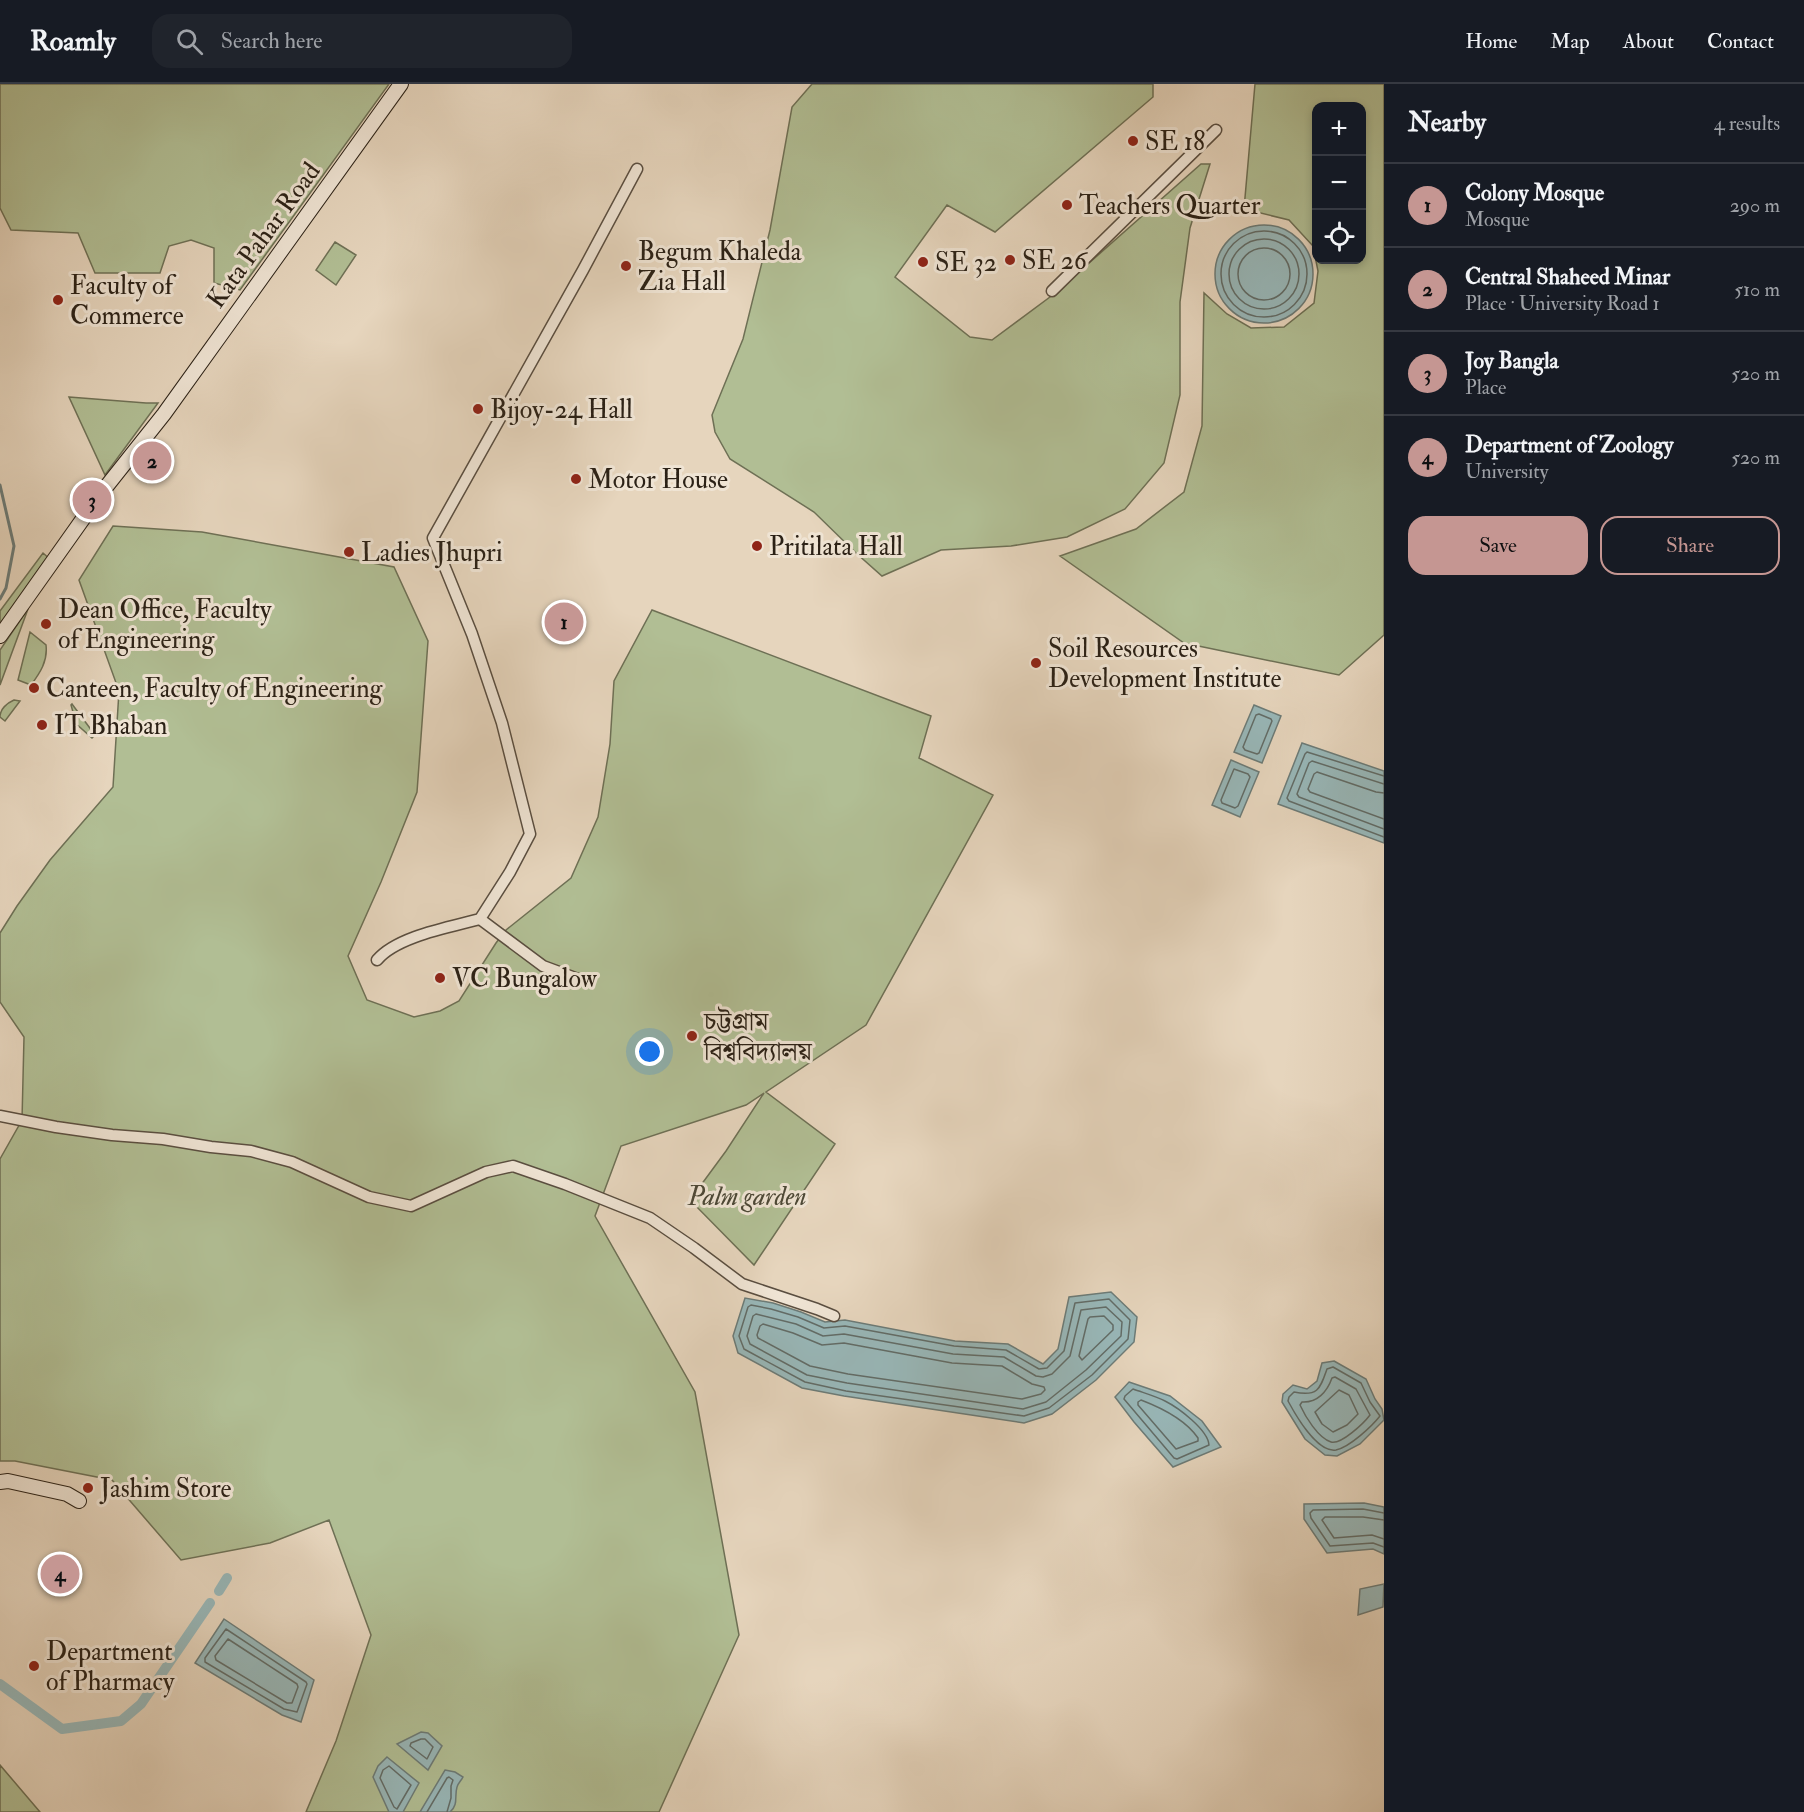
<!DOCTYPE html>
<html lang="en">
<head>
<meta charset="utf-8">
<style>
  body { margin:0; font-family:"IM FELL Double Pica","Noto Serif Bengali",serif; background:#20242c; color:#f1f3f6 }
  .controls { position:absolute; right:18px; top:18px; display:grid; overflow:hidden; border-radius:12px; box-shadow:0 3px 9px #0003 }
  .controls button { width:54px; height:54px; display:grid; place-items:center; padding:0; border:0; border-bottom:2px solid #363941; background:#171b24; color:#f1f3f6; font:30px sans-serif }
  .you { position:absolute; left:650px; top:968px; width:21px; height:21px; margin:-15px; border:4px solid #fff; border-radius:50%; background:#1a73e8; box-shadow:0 0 0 9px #1a73e833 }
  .badge { display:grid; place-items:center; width:39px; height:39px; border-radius:50%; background:#c59692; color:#111; font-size:20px; font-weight:700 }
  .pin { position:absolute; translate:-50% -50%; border:3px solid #fff; box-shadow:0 2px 6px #0006 }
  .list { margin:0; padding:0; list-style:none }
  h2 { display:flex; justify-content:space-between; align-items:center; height:78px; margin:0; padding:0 24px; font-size:26px }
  h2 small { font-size:20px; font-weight:400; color:#9ea1a6 }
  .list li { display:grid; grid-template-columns:39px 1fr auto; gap:18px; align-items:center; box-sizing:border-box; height:84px; padding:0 24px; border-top:2px solid #363941 }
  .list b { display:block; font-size:22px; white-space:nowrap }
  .list p { margin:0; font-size:20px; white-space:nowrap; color:#9ea1a6 }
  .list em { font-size:20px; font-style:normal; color:#9ea1a6 }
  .actions { display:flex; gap:12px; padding:18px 24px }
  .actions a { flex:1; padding:14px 0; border:2px solid #c59692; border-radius:18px; text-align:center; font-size:21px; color:#c59692 }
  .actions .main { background:#c59692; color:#111 }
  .icon { flex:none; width:33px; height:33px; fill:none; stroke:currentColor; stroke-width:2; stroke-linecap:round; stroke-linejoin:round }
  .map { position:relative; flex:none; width:1384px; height:1728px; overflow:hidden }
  header { display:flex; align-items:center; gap:36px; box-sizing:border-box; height:84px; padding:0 30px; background:#171b24; border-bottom:2px solid #363941 }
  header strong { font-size:28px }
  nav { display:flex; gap:33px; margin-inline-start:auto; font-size:21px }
  .search { width:420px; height:54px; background:#20242c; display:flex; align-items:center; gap:15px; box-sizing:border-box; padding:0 21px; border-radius:18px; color:#9ea1a6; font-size:22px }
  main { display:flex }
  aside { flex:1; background:#171b24 }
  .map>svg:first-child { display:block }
  .green { fill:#b1be94; stroke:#6e7055; stroke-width:1.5; fill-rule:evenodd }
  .water { fill:#98b7b8; stroke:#6c7b77; stroke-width:1.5 }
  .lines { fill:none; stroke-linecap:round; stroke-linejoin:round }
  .shore { stroke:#626c67; stroke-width:1.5 }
  .stream { stroke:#6c7b77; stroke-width:3 }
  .canal { stroke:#98b7b8; stroke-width:10 }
  .street-casing { stroke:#5a4e40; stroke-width:13 }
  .secondary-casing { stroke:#2b2116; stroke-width:16 }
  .street { stroke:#efe4d4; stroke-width:10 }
  .secondary { stroke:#efe4d4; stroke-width:14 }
  .poi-dot { fill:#8f2418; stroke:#efe4d4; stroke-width:2 }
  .labels { text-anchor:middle; stroke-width:6; stroke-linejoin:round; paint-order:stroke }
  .poi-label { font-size:26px; fill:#2b2116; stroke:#efe4d4; text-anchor:start }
  .street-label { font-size:26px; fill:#2b2116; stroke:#efe4d4 }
  .park-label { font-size:26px; font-style:italic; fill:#4c4836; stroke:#efe4d4 }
</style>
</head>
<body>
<header>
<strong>Roamly</strong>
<div class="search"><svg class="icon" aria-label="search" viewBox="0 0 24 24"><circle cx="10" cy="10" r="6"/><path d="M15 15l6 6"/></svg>Search here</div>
<nav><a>Home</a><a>Map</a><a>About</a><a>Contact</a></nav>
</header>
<main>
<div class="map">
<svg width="1384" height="1728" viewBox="0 0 1384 1728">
  <rect width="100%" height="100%" fill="#e6d5bd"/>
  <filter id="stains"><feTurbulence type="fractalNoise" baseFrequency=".00333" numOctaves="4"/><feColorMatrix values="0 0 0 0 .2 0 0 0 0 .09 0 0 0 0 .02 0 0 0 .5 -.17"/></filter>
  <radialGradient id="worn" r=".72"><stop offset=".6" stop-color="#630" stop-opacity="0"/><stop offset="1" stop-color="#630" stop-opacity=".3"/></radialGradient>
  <path class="green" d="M 0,0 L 389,0 L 240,206 L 214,199 L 214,164 L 191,156 L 169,162 L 160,189 L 95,189 L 78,149 L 11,146 L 0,124 Z
    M 812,0 L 1153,0 L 1153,13 L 995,148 L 947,121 L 895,193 L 970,253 L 992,256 L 1054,210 L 1201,80 L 1210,80 L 1190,144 L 1180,218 L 1180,311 L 1164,379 L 1125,425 L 1067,453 L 1011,462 L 941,466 L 882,492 L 856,469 L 814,428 L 730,375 L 715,348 L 712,331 L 743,255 L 770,146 L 792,23 Z
    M 1255,0 L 1384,0 L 1384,551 L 1339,591 L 1184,559 L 1060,472 L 1136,445 L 1184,408 L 1202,342 L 1204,209 L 1227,230 L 1251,244 L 1284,243 L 1314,219 L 1318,187 L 1313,162 L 1289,136 L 1244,125 ZM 1316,22 L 1362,22 L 1362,176 L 1316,176 Z
    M 335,158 L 356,171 L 336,201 L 316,186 Z
    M 69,313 L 146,319 L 158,319 L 105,391 Z
    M 113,442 L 202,448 L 394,483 L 428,557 L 417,708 L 381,798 L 348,872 L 367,916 L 414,933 L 440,927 L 459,917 L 496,859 L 506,846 L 571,794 L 598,733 L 610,660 L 614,597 L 652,526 L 931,632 L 919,674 L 993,711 L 866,941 L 766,1008 L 835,1060 L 754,1181 L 690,1116 L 726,1067 L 764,1009 L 746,1021 L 621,1062 L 595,1132 L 695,1308 L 739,1551 L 659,1728 L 306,1728 L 336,1657 L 371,1551 L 329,1436 L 270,1459 L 181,1476 L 112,1396 L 15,1377 L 0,1377 L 0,1075 L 22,1036 L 24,953 L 0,918 L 0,849 L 17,822 L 50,776 L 113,703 L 119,607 L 79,496 Z
    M 43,469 L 51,476 L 0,546 L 0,527 Z
    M 28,525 L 0,601 L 0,566 Z
    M 30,548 L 46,561 C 48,577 40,589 31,601 L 18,596 Z
    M 14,616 L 20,617 L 5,637 L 0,633 C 0,625 7,619 14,616 Z
    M 72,620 L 95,651 L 92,654 L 73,637 L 71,630 L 73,628 L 71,621 Z
    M 0,1681 L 40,1728 L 0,1728 Z"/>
  <path class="water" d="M1215 190a49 49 0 1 1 98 0a49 49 0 1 1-98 0Z
    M 1254,621 L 1281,632 L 1262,679 L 1234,668 Z
    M 1302,659 L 1384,687 L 1384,759 L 1278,720 Z
    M 1231,676 L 1259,688 L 1240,733 L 1212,721 Z
    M 1111,1208 L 1137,1233 L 1134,1258 L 1096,1296 L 1052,1330 L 1024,1339 L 844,1312 L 802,1304 L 738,1269 L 733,1252 L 745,1214 L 773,1219 L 801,1228 L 825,1238 L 845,1236 L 955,1257 L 1008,1260 L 1043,1280 L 1058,1265 L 1069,1213 Z
    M 1334,1277 L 1366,1295 L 1375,1315 L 1382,1325 L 1384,1336 L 1360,1360 L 1337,1372 L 1325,1371 L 1305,1355 L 1282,1318 L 1283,1310 L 1293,1301 L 1307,1305 L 1317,1297 L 1322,1279 Z
    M 1129,1298 L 1170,1312 L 1202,1337 L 1221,1363 L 1173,1383 L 1134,1338 L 1115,1313 Z
    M 1364,1419 L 1384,1423 L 1384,1470 L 1373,1465 L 1327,1469 L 1304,1435 L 1304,1420 Z
    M 1384,1500 L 1383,1523 L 1358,1531 L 1360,1505 Z
    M 224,1535 L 314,1596 L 301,1638 L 282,1631 L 195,1579 Z
    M 421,1648 L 428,1649 L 442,1662 L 428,1686 L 397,1660 Z
    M 387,1673 L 419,1699 L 403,1728 L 389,1728 L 373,1693 L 378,1682 Z
    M 445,1686 L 455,1688 L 463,1693 C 461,1697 458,1699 457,1703 C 454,1713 459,1720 450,1728 L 420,1728 Z"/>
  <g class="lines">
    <path class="shore" d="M1221 190a43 43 0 1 1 86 0a43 43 0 1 1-86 0Z
      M1229 190a35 35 0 1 1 70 0a35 35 0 1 1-70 0Z
      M1238 190a26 26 0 1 1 52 0a26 26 0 1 1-52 0Z
      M 1259,630 L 1271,635 L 1272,637 L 1259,669 L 1257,670 L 1245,666 L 1243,663 L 1256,631 Z
      M 1234,685 L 1248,690 L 1250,693 L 1238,722 L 1235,724 L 1222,719 L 1221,716 Z
      M 1384,692 L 1307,668 L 1305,670 L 1287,714 L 1289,717 L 1384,753
      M 1384,700 L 1312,677 L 1309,679 L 1297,710 L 1299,713 L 1384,745
      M 1384,709 L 1376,708 L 1317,688 L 1314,690 L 1308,705 L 1310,708 L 1384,735
      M 1109,1215 L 1130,1236 L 1128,1255 L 1092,1291 L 1049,1324 L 1024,1332 L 846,1307 L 805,1298 L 744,1265 L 739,1252 L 748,1223 L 751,1221 L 771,1225 L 798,1233 L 824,1244 L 845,1242 L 954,1262 L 1006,1266 L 1039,1285 L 1047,1284 L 1064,1267 L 1075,1219 Z
      M 1106,1223 L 1122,1238 L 1121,1252 L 1086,1286 L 1046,1318 L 1023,1325 L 847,1299 L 807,1291 L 750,1260 L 747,1252 L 753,1232 L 756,1230 L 796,1240 L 823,1252 L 844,1250 L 953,1270 L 1004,1273 L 1036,1292 L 1043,1293 L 1052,1290 L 1070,1272 L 1081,1226 Z
      M 1090,1233 L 1104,1232 L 1113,1241 L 1113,1246 L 1082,1276 L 1079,1272 L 1088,1235 Z
      M 763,1240 L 793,1249 L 822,1261 L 844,1259 L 952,1279 L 1002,1282 L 1032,1300 L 1044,1303 L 1045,1306 L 1041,1310 L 1022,1315 L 848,1290 L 810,1282 L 758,1254 L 757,1251 L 760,1242 Z
      M 1333,1283 L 1361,1299 L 1370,1318 L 1380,1332 C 1372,1342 1350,1363 1336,1366 C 1317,1369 1295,1330 1288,1317 L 1289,1313 L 1294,1308 C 1318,1313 1320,1305 1327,1285 Z
      M 1335,1293 L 1356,1305 L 1370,1331 C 1364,1339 1341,1361 1331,1358 C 1318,1354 1305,1332 1300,1321 L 1302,1318 C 1317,1319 1327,1308 1332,1294 Z
      M 1133,1305 C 1144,1309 1155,1312 1165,1317 C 1179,1324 1208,1346 1209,1361 L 1177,1375 L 1174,1374 L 1124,1315 L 1125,1312 Z
      M 1339,1306 L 1349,1311 L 1358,1330 L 1347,1341 L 1333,1348 L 1322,1340 L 1315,1328 Z
      M 1141,1316 C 1162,1324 1185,1335 1198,1354 L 1198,1357 L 1176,1365 L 1138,1321 L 1138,1318 Z
      M 1384,1429 L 1363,1425 L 1313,1426 L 1310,1429 L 1311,1434 L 1330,1462 L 1373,1459 L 1384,1463
      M 1384,1436 L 1363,1433 L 1325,1433 L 1322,1436 L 1334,1454 L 1372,1451 L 1384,1455
      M 226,1545 L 306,1598 L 307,1600 L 297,1628 L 284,1625 L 205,1578 L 205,1574 Z
      M 228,1555 L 297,1600 L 298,1603 L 292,1619 L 287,1619 L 216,1576 L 215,1572 Z
      M 421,1655 L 425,1655 L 433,1663 L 427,1675 L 410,1662 L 411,1659 Z
      M 389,1682 L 411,1701 L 397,1725 L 394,1723 L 380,1694 L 383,1686 Z
      M 427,1728 L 447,1694 L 449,1693 L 453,1696 L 451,1702 L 451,1714 L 447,1728"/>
    <path class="stream" d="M 0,401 L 14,462 L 6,504 L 0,515"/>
    <path class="canal" d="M 219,1507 L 227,1494
      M 0,1600 L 62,1645 L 121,1637 L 141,1620 L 210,1519"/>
    <defs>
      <path id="street" d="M 1052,207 L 1216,46
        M 480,835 L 543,882 L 578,895
        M 377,876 C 397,852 451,843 480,835 L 510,788 L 530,750 L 502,639 L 472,550 L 433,454 L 583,186 L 637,85
        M 0,1032 L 56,1043 L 112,1051 L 163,1055 L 211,1063 L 251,1067 L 292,1078 L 369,1113 L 411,1122 L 486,1088 L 513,1082 L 565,1100 L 650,1134 L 694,1164 L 742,1200 L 817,1225 L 834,1232"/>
      <path id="secondary" d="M 0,552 L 102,408 L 164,330 L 401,0
        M 0,1398 L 8,1397 L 67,1410 L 79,1417"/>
    </defs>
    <use href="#street" class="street-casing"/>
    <use href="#secondary" class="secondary-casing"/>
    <use href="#street" class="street"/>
    <use href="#secondary" class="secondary"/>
  </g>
  <g class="poi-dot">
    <circle cx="1133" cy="57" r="6"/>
    <circle cx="1067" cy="121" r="6"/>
    <circle cx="1010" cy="176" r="6"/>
    <circle cx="923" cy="178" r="6"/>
    <circle cx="626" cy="182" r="6"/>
    <circle cx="58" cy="216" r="6"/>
    <circle cx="478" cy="325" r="6"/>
    <circle cx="576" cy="395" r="6"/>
    <circle cx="757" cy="462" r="6"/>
    <circle cx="349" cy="468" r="6"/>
    <circle cx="46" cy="540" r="6"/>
    <circle cx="1036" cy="579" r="6"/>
    <circle cx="34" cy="604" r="6"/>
    <circle cx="42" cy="641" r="6"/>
    <circle cx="440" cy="894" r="6"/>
    <circle cx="692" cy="952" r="6"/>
    <circle cx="88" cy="1404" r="6"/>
    <circle cx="34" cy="1582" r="6"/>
  </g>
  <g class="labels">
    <g class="poi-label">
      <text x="1145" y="66">SE 18</text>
      <text x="1079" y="130">Teachers Quarter</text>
      <text x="638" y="176">Begum Khaleda<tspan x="638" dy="30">Zia Hall</tspan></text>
      <text x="1022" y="185">SE 26</text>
      <text x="935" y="187">SE 32</text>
      <text x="70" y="210">Faculty of<tspan x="70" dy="30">Commerce</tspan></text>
      <text x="490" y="334">Bijoy-24 Hall</text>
      <text x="588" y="404">Motor House</text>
      <text x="769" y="471">Pritilata Hall</text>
      <text x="361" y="477">Ladies Jhupri</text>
      <text x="58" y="534">Dean Office, Faculty<tspan x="58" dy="30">of Engineering</tspan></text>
      <text x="1048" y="573">Soil Resources<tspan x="1048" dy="30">Development Institute</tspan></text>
      <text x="46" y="613">Canteen, Faculty of Engineering</text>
      <text x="54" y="650">IT Bhaban</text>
      <text x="452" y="903">VC Bungalow</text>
      <text x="704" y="946">চট্টগ্রাম<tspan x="704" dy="30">বিশ্ববিদ্যালয়</tspan></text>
      <text x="100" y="1413">Jashim Store</text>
      <text x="46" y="1576">Department<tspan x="46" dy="30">of Pharmacy</tspan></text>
    </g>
    <g class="street-label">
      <text transform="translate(263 151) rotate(-54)" y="9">Kata Pahar Road</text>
    </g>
    <g class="park-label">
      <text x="747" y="1121">Palm garden</text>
    </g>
  </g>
  <rect width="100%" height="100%" filter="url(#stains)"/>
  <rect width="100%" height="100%" fill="url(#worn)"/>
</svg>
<div class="controls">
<button>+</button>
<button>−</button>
<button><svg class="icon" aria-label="locate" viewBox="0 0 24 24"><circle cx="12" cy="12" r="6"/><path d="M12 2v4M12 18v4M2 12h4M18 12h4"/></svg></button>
</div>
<div class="you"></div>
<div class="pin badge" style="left:564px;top:538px">1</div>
<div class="pin badge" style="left:152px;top:377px">2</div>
<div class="pin badge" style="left:92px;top:416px">3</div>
<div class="pin badge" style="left:60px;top:1490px">4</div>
</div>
<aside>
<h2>Nearby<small>4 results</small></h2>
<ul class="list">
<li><span class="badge">1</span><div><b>Colony Mosque</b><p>Mosque</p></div><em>290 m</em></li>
<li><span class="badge">2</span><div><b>Central Shaheed Minar</b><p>Place · University Road 1</p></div><em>510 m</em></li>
<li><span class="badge">3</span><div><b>Joy Bangla</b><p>Place</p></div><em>520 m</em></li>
<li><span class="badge">4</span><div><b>Department of Zoology</b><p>University</p></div><em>520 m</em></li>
</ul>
<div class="actions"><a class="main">Save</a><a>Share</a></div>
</aside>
</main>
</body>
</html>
